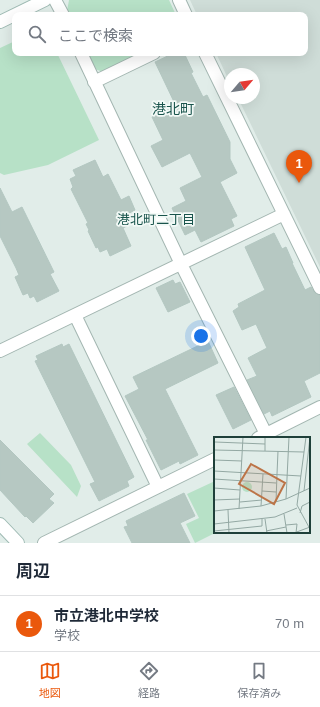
<!DOCTYPE html>
<html lang="ja">
<head>
<meta charset="utf-8">
<style>
  body { margin:0; font-family:Arial,"Noto Sans JP",sans-serif; background:#f2f2f3; color:#1f2937 }
  .compass { position:absolute; left:224px; top:68px; width:36px; height:36px; border-radius:50%; background:#fff; box-shadow:0 4px 16px #0002; rotate:61deg }
  .you { position:absolute; left:201px; top:336px; width:14px; height:14px; margin:-10px; border:3px solid #fff; border-radius:50%; background:#1a73e8; box-shadow:0 0 0 6px #1a73e833 }
  .badge { display:grid; place-items:center; width:26px; height:26px; border-radius:50%; background:#ea580c; color:#fff; font-size:13px; font-weight:700 }
  .pin { position:absolute; translate:-50% -33px; filter:drop-shadow(0 1px 2px #0008) }
  .pin::after { content:''; position:absolute; top:21px; width:14px; height:12px; background:inherit; clip-path:polygon(0 0,100% 0,50% 100%) }
  .list { margin:0; padding:0; list-style:none }
  h2 { display:flex; justify-content:space-between; align-items:center; height:52px; margin:0; padding:0 16px; font-size:17px }
  h2 small { font-size:13px; font-weight:400; color:#747a83 }
  .list li { display:grid; grid-template-columns:26px 1fr auto; gap:12px; align-items:center; box-sizing:border-box; height:56px; padding:0 16px; border-top:1px solid #e0e1e3 }
  .list b { display:block; font-size:15px; white-space:nowrap }
  .list p { margin:0; font-size:13px; white-space:nowrap; color:#747a83 }
  .list em { font-size:13px; font-style:normal; color:#747a83 }
  .icon { flex:none; width:22px; height:22px; fill:none; stroke:currentColor; stroke-width:2; stroke-linecap:round; stroke-linejoin:round }
  .map { position:relative; flex:none; width:320px; height:543px; overflow:hidden }
  .search { position:absolute; background:#fff; box-shadow:0 4px 16px #0002; left:12px; right:12px; top:12px; height:44px; display:flex; align-items:center; gap:10px; box-sizing:border-box; padding:0 14px; border-radius:8px; color:#747a83; font-size:15px }
  .sheet { height:108px; background:#fff }
  nav { display:flex; justify-content:space-around; align-items:center; box-sizing:border-box; height:56px; border-top:1px solid #e0e1e3; background:#fff; font-size:11px; color:#747a83 }
  nav a { display:grid; justify-items:center; gap:2px }
  nav .on { color:#ea580c }
  .map>svg:first-child { display:block }
  .built { fill:#cfddd8 }
  .green { fill:#b7e1c7 }
  .building { fill:#b6c8c2; stroke:#b3c7c1 }
  .lines { fill:none; stroke-linecap:round; stroke-linejoin:round }
  .street-casing { stroke:#a3b6b1; stroke-width:14 }
  .secondary-casing { stroke:#9ebab3; stroke-width:14 }
  .street { stroke:#fff; stroke-width:12 }
  .secondary { stroke:#fff; stroke-width:12 }
  .labels { text-anchor:middle; stroke-width:3.5; stroke-linejoin:round; paint-order:stroke }
  .neighbourhood-label { font-size:13px; fill:#19544c; stroke:#f2f9f6 }
  .quarter-label { font-size:14px; fill:#19544c; stroke:#f2f9f6 }
  .inset-road { fill:none; stroke:#93a8a3; stroke-width:1 }
  .view { fill:#bc7447; fill-opacity:0.15; stroke:#bc7447; stroke-width:2 }
  .inset-edge { fill:none; stroke:#1f403a; stroke-width:2 }
</style>
</head>
<body>
<div class="map">
<svg width="320" height="543" viewBox="0 0 320 543">
  <rect width="100%" height="100%" fill="#e1ede9"/>
  <path class="built" d="M 190,0 L 320,0 L 320,267 L 238,98 L 254,98 L 254,74 L 230,74 L 230,83 L 216,53 L 305,53 L 305,15 L 197,15 Z"/>
  <path class="green" d="M 69,0 L 169,0 L 176,15 L 69,15 L 67,11 Z
    M 15,41 L 15,53 L 57,53 L 99,140 L 48,165 L 4,175 L 0,173 L 0,48 Z
    M 88,53 L 141,53 L 103,72 L 95,69 Z
    M 40,433 L 71,465 L 81,486 L 77,497 L 27,444 Z
    M 215,481 L 215,532 L 217,532 L 195,543 L 186,524 L 199,518 L 187,494 Z"/>
  <path class="building" d="M 174,53 L 184,53 L 193,72 L 191,73 L 203,97 L 207,95 L 230,142 L 230,159 L 237,173 L 220,182 L 237,216 L 231,219 L 234,226 L 201,242 L 195,230 L 185,235 L 172,208 L 186,201 L 180,188 L 202,177 L 190,153 L 162,167 L 151,146 L 163,140 L 152,117 L 176,106 L 155,62 Z
    M 95,160 L 103,177 L 108,174 L 121,200 L 129,196 L 135,210 L 122,217 L 127,226 L 123,228 L 131,246 L 110,256 L 107,249 L 100,252 L 98,247 L 96,248 L 88,231 L 89,230 L 86,224 L 88,223 L 71,189 L 73,187 L 70,179 L 76,176 L 73,170 Z
    M 0,188 L 12,212 L 22,207 L 54,272 L 50,274 L 59,291 L 37,302 L 34,296 L 30,298 L 28,293 L 23,295 L 15,277 L 19,275 L 16,268 L 0,236 Z
    M 274,233 L 282,249 L 286,247 L 293,263 L 292,263 L 305,290 L 311,287 L 316,294 L 320,295 L 320,373 L 304,381 L 311,397 L 272,416 L 270,411 L 264,414 L 247,380 L 257,376 L 248,358 L 267,348 L 256,324 L 242,330 L 233,311 L 239,307 L 238,304 L 265,290 L 245,247 Z
    M 173,280 L 175,284 L 180,282 L 190,302 L 168,312 L 156,288 Z
    M 208,341 L 218,363 L 165,389 L 198,455 L 180,464 L 179,461 L 161,470 L 146,440 L 148,440 L 125,396 L 139,389 L 133,377 Z
    M 62,344 L 63,347 L 69,344 L 134,477 L 127,481 L 129,486 L 99,501 L 90,484 L 95,482 L 35,361 L 38,360 L 36,356 Z
    M 234,387 L 251,420 L 233,429 L 216,395 Z
    M 0,440 L 54,494 L 49,499 L 54,503 L 33,523 L 26,516 L 25,517 L 0,490 Z
    M 184,493 L 195,516 L 180,523 L 190,543 L 132,543 L 124,527 L 128,526 L 126,521 Z"/>
  <g class="lines">
    <defs>
      <path id="street" d="M 55,0 L 63,15
        M 179,0 L 186,15
        M 81,53 L 181,264 L 266,434
        M 205,53 L 320,288
        M 94,82 L 154,53
        M 75,315 L 158,487
        M 0,351 L 284,214
        M 258,438 L 320,407
        M 44,543 L 215,459"/>
      <path id="secondary" d="M 0,22 L 45,0
        M 0,524 L 18,543"/>
    </defs>
    <use href="#street" class="street-casing"/>
    <use href="#secondary" class="secondary-casing"/>
    <use href="#street" class="street"/>
    <use href="#secondary" class="secondary"/>
  </g>
  <g class="labels">
    <g class="neighbourhood-label">
      <text x="156" y="224">港北町二丁目</text>
    </g>
    <g class="quarter-label">
      <text x="173" y="114">港北町</text>
    </g>
  </g>
  <g transform="translate(214 437)">
    <rect width="96" height="96" fill="#e1ede9"/>
    <path d="M28 50a5 5 0 1 1 10 0a5 5 0 1 1-10 0Z" fill="#b7e1c7"/>
    <path class="inset-road" d="M 92,0 L 83,68 L 96,92M 1,5 L 51,7M 0,13 L 90,15M 51,14 L 51,0M 0,23 L 28,24M 0,34 L 87,39M 63,37 L 64,14M 0,42 L 62,46M 0,51 L 26,53M 48,54 L 62,55M 90,54 L 96,0M 72,62 L 75,0M 0,63 L 26,62M 26,65 L 48,63M 62,65 L 63,37M 47,69 L 49,37M 25,72 L 29,0M 14,73 L 15,96M 0,74 L 47,69 L 72,62 L 96,51M 86,76 L 88,69 L 96,65M 70,77 L 73,96M 51,82 L 53,96M 0,87 L 61,80 L 83,71M 72,88 L 83,87 L 82,96M 0,94 L 48,89 L 48,82M 52,94 L 72,90M 80,96 L 96,90"/>
    <path class="view" d="M 37,27 L 71,46 L 60,67 L 25,47 Z"/>
    <rect width="96" height="96" class="inset-edge"/>
  </g>
</svg>
<svg class="compass" viewBox="-18 -18 36 36"><path d="M0-13l5 13h-10z" fill="#e53935"/><path d="M0 13l5-13h-10z" fill="#747a83"/></svg>
<div class="you"></div>
<div class="pin badge" style="left:299px;top:183px">1</div>
<div class="search"><svg class="icon" aria-label="search" viewBox="0 0 24 24"><circle cx="10" cy="10" r="6"/><path d="M15 15l6 6"/></svg>ここで検索</div>
</div>
<section class="sheet">
<h2>周辺<small></small></h2>
<ul class="list">
<li><span class="badge">1</span><div><b>市立港北中学校</b><p>学校</p></div><em>70 m</em></li>
</ul>
</section>
<nav>
<a class="on"><svg class="icon" aria-label="map" viewBox="0 0 24 24"><path d="M3 6l6-2 6 2 6-2v14l-6 2-6-2-6 2zM9 4v14M15 6v14"/></svg>地図</a>
<a><svg class="icon" aria-label="directions" viewBox="0 0 24 24"><path d="M12 3l9 9-9 9-9-9zM9 14v-3h6M13 9l2 2-2 2"/></svg>経路</a>
<a><svg class="icon" aria-label="saved" viewBox="0 0 24 24"><path d="M7 4h10v16l-5-4-5 4z"/></svg>保存済み</a>
</nav>
</body>
</html>
